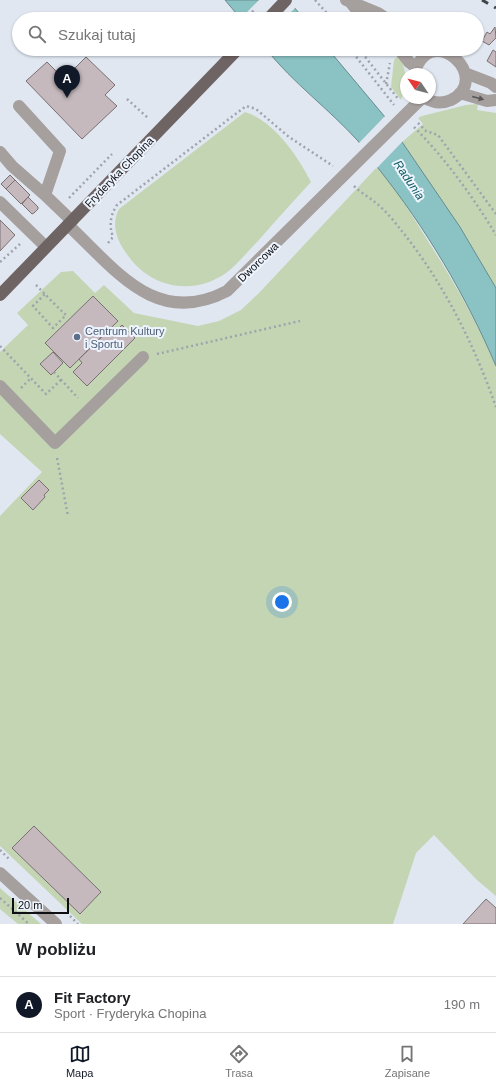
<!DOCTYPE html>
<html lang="pl">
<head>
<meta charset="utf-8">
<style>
  body { margin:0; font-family:Arial,sans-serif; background:#f2f2f2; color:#202124 }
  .compass { position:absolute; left:400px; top:68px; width:36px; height:36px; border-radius:50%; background:#fff; box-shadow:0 1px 3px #0004; rotate:305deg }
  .scale { position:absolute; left:12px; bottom:10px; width:57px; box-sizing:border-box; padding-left:4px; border:2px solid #0d0f12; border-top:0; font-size:11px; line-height:14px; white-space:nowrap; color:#0d0f12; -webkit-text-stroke:3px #eef4fe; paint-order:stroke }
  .you { position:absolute; left:282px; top:602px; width:14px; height:14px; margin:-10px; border:3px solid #fff; border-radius:50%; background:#1a73e8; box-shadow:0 0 0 6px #1a73e833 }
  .badge { display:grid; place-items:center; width:26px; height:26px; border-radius:50%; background:#111827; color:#fff; font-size:13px; font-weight:700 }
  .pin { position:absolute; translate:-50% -33px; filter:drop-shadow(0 1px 2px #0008) }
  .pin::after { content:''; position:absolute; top:21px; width:14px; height:12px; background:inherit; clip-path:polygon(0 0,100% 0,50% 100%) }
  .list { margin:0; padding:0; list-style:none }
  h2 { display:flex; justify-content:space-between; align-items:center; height:52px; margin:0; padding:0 16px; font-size:17px }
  h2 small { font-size:13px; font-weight:400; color:#757577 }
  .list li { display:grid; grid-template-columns:26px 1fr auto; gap:12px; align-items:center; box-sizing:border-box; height:56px; padding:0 16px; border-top:1px solid #e0e0e0 }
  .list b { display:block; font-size:15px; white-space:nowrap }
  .list p { margin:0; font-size:13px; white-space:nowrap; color:#757577 }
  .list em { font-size:13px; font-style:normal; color:#757577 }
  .icon { flex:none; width:22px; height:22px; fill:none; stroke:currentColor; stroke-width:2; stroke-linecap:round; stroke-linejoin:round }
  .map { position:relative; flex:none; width:496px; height:924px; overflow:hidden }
  .search { position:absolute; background:#fff; box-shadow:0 1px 3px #0004; left:12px; right:12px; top:12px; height:44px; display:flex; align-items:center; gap:10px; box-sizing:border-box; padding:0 14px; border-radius:22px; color:#757577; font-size:15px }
  .sheet { height:108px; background:#fff }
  nav { display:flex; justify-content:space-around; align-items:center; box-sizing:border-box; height:56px; border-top:1px solid #e0e0e0; background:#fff; font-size:11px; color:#757577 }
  nav a { display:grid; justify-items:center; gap:2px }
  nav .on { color:#111827 }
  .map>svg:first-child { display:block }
  .green { fill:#c3d5b3 }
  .water { fill:#8bc2c3; stroke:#658c8e }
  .pier { fill:#e0e7f1 }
  .building { fill:#c5b9be; stroke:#7a7074 }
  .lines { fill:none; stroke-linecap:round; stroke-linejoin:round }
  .path { stroke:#9fa4ac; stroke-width:2.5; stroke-dasharray:2 3; stroke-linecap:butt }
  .minor { stroke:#a59f9e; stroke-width:12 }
  .major { stroke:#6e6463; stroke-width:12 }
  .rail { stroke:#414449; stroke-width:3; stroke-dasharray:7 7; stroke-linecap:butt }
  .oneway { fill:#595758 }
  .service-dot { fill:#5c6f8a; stroke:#eef4fe; stroke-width:1.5 }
  .labels { text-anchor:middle; stroke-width:4; stroke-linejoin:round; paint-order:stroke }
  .street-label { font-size:11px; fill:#0d0f12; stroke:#eef4fe }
  .service-label { font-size:11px; fill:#4e5e75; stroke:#eef4fe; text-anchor:start }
  .water-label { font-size:12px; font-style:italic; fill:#0f5d5f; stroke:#eef4fe }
</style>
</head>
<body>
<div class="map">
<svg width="496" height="924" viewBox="0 0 496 924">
  <rect width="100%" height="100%" fill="#e0e7f1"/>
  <path class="green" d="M 398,56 C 408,69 407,85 401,100 L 391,87 L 394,60 Z
    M 478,104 L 477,110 L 496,113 L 496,288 L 460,227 L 402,142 L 423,124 L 418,118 L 422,116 L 466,105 Z
    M 245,112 C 274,121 298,156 311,182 C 293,202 275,221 258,241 C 247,252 238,264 226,273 C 193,296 152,288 129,257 C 118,243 110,226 119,209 Z
    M 377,167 C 396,189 411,213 426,238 C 453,280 476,320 496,366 L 496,896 L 477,880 L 434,835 L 416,853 L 393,924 L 82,924 L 0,846 L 0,516 L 42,472 L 0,434 L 0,352 L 28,325 L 17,313 L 61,272 L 73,271 L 95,293 L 104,285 L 134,313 L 198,326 L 219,321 L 241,310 L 259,293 Z
    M 0,888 L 41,924 L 18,924 L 0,909 Z"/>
  <path class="water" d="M 225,0 L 288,0 L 304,19 L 241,19 Z
    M 266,49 L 328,49 L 385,117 L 460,227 L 496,288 L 496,366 C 466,296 426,228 378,168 C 371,160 365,150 358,141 C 329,109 293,83 266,49 Z"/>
  <path class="pier" d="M 259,0 L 291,0 L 296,7 L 284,19 L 240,19 Z
    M 386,115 L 403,141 L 376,169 L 358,144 Z"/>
  <path class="building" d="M 495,27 L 496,38 L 489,45 L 482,41 L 487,32 L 490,34 Z
    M 493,50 L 496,52 L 496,67 L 487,61 Z
    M 86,57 L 115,85 L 105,95 L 117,106 L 82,139 L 26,81 L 47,62 L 64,79 Z
    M 10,175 L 15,180 L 6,189 L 1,184 Z
    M 15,180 L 30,195 L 21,204 L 6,189 Z
    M 28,197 L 38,207 L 38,209 L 34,213 L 32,214 L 22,204 Z
    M 0,220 L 15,235 L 0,251 Z
    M 93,296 L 118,321 L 70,368 L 45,343 Z
    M 122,325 L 135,338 L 87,386 L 73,372 L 82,363 L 79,359 L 108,330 L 113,334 Z
    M 53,352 L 63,363 L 51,375 L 40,364 Z
    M 39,480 L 49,490 L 44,495 L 45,497 L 33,510 L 21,498 Z
    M 34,826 L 101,892 L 80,914 L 12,848 Z
    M 486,899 L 496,908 L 496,924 L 463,924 Z"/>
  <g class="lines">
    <path class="path" d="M 315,0 L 332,19
      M 245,19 L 255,9
      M 350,49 L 394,105
      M 359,49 L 399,100
      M 386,84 L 390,63
      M 127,99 L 148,118
      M 418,123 L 426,131 L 438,135 L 496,214
      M 414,127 C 444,157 474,198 496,235
      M 354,186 C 361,193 369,197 376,203 C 385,210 394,221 401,230 C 443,282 474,344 496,407
      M 69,198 L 112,154
      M 108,243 L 113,237 C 109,225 110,216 117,205 L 246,106 L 256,109 L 289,137 L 333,166
      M 0,262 L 20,244
      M 36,285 C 46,295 56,306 66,315 L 53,328 L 33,306 L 45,294
      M 0,346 L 46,394 L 61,380
      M 157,354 L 300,321
      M 54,372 L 78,398
      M 21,388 L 31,378
      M 57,458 L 68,516
      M 0,850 L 10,860
      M 0,898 L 29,924
      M 70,916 L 78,924"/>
    <path class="minor" d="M 346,0 L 378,13 L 387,19
      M 351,3 L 364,19
      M 399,49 L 409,62 L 416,67
      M 465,73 L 491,83 L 496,87
      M 414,74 C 431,18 494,79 451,100 C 442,104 433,103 425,98
      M 460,93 L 487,101 L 496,100
      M 19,106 L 60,151 L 45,195 L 72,221
      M 0,152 L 12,166 L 45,195
      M 0,202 L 46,247
      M 68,225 C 116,270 156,328 227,291 L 422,98
      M 0,386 L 55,443 L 143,357
      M 0,873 L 56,924"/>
    <path class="major" d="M 268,19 L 286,0
      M 0,295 L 238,49"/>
    <path class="rail" d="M 482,0 L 496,8"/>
  </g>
  <defs><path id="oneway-solid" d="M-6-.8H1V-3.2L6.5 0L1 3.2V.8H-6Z"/></defs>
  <use class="oneway" href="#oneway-solid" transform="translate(478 98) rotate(15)"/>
  <circle class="service-dot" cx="77" cy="337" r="4"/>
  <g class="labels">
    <g class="street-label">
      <text transform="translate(119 172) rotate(-46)" y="4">Fryderyka Chopina</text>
      <text transform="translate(258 262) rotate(-44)" y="4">Dworcowa</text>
    </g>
    <g class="service-label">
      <text x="85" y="335">Centrum Kultury<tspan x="85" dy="13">i Sportu</tspan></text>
    </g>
    <g class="water-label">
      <text transform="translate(409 180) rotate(56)" y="4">Radunia</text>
    </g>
  </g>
</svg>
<svg class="compass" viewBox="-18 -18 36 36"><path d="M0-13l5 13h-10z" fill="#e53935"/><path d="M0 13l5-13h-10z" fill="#757577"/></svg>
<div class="scale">20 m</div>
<div class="you"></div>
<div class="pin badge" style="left:67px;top:98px">A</div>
<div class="search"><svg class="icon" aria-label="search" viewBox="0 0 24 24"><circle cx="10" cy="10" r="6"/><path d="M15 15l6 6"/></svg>Szukaj tutaj</div>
</div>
<section class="sheet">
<h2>W pobliżu<small></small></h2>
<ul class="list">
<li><span class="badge">A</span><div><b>Fit Factory</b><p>Sport · Fryderyka Chopina</p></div><em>190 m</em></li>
</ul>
</section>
<nav>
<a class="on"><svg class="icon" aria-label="map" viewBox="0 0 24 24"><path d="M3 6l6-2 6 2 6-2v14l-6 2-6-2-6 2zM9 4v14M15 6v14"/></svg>Mapa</a>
<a><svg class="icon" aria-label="directions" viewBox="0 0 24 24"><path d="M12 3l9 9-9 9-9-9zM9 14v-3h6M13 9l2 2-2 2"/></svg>Trasa</a>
<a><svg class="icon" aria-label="saved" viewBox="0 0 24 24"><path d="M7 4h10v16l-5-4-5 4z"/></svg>Zapisane</a>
</nav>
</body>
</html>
